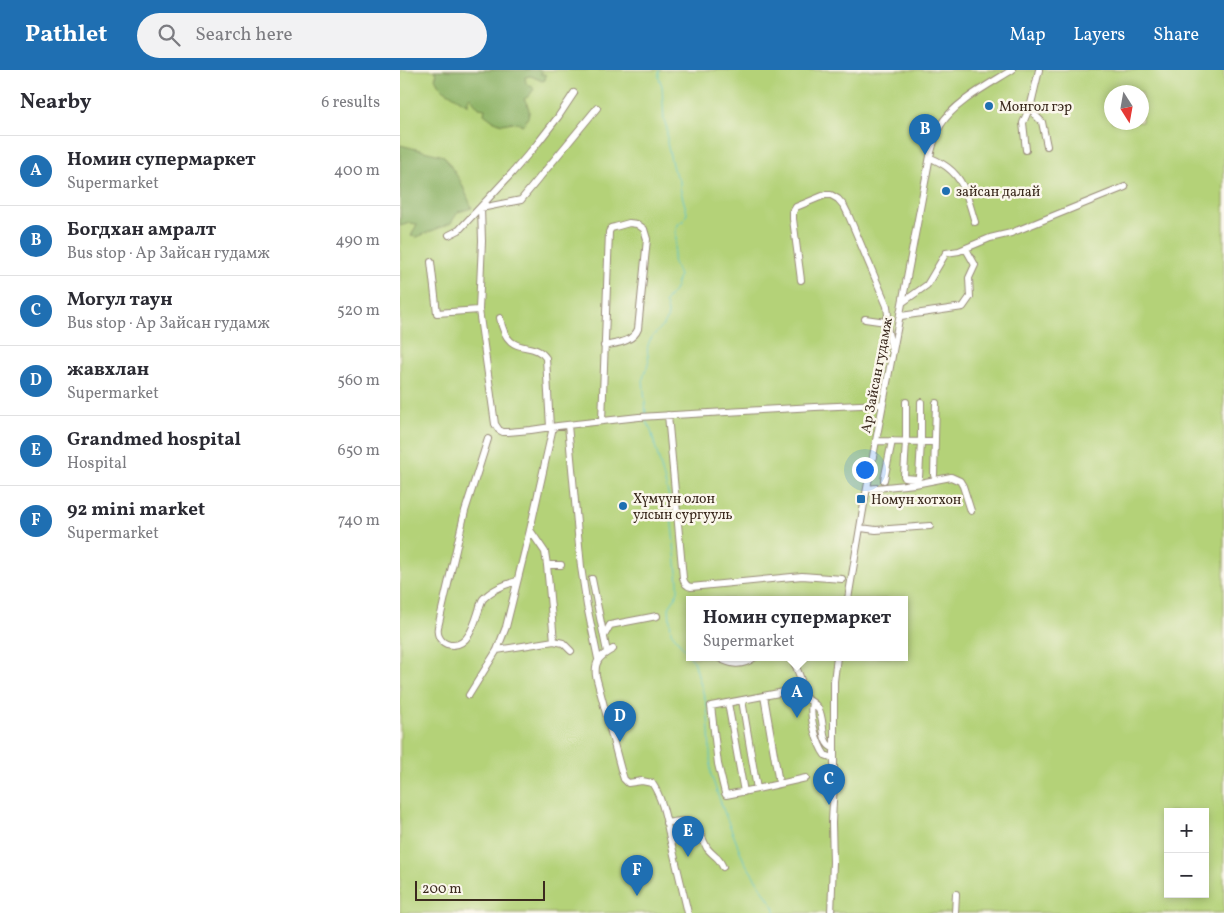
<!DOCTYPE html>
<html lang="en">
<head>
<meta charset="utf-8">
<style>
  body { margin:0; font-family:Vollkorn,serif; background:#f2f2f3; color:#2b2b33 }
  .controls { position:absolute; right:15px; bottom:15px; display:grid; overflow:hidden; border-radius:0px; box-shadow:0 2px 8px #0003 }
  .controls button { width:45px; height:45px; display:grid; place-items:center; padding:0; border:0; border-bottom:1px solid #e1e1e2; background:#fff; color:#2b2b33; font:25px sans-serif }
  .compass { position:absolute; left:704px; top:15px; width:45px; height:45px; border-radius:50%; background:#fff; box-shadow:0 2px 8px #0003; rotate:169deg }
  .scale { position:absolute; left:15px; bottom:12px; width:130px; box-sizing:border-box; padding-left:5px; border:2px solid #3b2a1e; border-top:0; font-size:14px; line-height:18px; white-space:nowrap; color:#3b2a1e; -webkit-text-stroke:4px #fbf7ec; paint-order:stroke }
  .you { position:absolute; left:464px; top:399px; width:18px; height:18px; margin:-12px; border:4px solid #fff; border-radius:50%; background:#1a73e8; box-shadow:0 0 0 8px #1a73e833 }
  .badge { display:grid; place-items:center; width:32px; height:32px; border-radius:50%; background:#1f6fb2; color:#fff; font-size:16px; font-weight:700 }
  .pin { position:absolute; translate:-50% -41px; filter:drop-shadow(0 1px 2px #0008) }
  .pin::after { content:''; position:absolute; top:26px; width:18px; height:15px; background:inherit; clip-path:polygon(0 0,100% 0,50% 100%) }
  .popup { position:absolute; left:286px; top:526px; width:222px; height:65px; box-sizing:border-box; display:grid; place-content:center; border-radius:0px; background:#fff; filter:drop-shadow(0 1px 4px #0005); font-size:16px; white-space:nowrap; color:#7c7c81 }
  .popup b { font-size:19px; color:#2b2b33 }
  .popup::after { content:''; position:absolute; left:50%; top:100%; margin-left:-10px; border:10px solid transparent; border-top-color:#fff }
  .list { margin:0; padding:0; list-style:none }
  h2 { display:flex; justify-content:space-between; align-items:center; height:65px; margin:0; padding:0 20px; font-size:21px }
  h2 small { font-size:16px; font-weight:400; color:#7c7c81 }
  .list li { display:grid; grid-template-columns:32px 1fr auto; gap:15px; align-items:center; box-sizing:border-box; height:70px; padding:0 20px; border-top:1px solid #e1e1e2 }
  .list b { display:block; font-size:19px; white-space:nowrap }
  .list p { margin:0; font-size:16px; white-space:nowrap; color:#7c7c81 }
  .list em { font-size:16px; font-style:normal; color:#7c7c81 }
  .icon { flex:none; width:28px; height:28px; fill:none; stroke:currentColor; stroke-width:2; stroke-linecap:round; stroke-linejoin:round }
  .map { position:relative; flex:none; width:824px; height:843px; overflow:hidden }
  header { display:flex; align-items:center; gap:30px; box-sizing:border-box; height:70px; padding:0 25px; background:#1f6fb2; color:#fff }
  header strong { font-size:24px }
  nav { display:flex; gap:28px; margin-inline-start:auto; font-size:18px }
  .search { width:350px; height:45px; background:#f2f2f3; display:flex; align-items:center; gap:12px; box-sizing:border-box; padding:0 18px; border-radius:28px; color:#7c7c81; font-size:19px }
  main { display:flex }
  aside { flex:1; background:#fff }
  .map>svg:first-child { display:block }
  .green { fill:#b4d278; stroke:#787e4b; fill-rule:evenodd }
  .forest { fill:#8fb468; stroke:#656f43 }
  .lines { fill:none; stroke-linecap:round; stroke-linejoin:round }
  .stream { stroke:#55c3cb; stroke-width:1 }
  .minor-casing { stroke:#978a78; stroke-width:8 }
  .minor { stroke:#fff; stroke-width:6 }
  .poi-dot { fill:#1f6fb2; stroke:#fbf7ec; stroke-width:2 }
  .labels { text-anchor:middle; stroke-width:5; stroke-linejoin:round; paint-order:stroke }
  .poi-label { font-size:14px; fill:#3b2a1e; stroke:#fbf7ec; text-anchor:start }
  .street-label { font-size:14px; fill:#3b2a1e; stroke:#fbf7ec }
</style>
</head>
<body>
<header>
<strong>Pathlet</strong>
<div class="search"><svg class="icon" aria-label="search" viewBox="0 0 24 24"><circle cx="10" cy="10" r="6"/><path d="M15 15l6 6"/></svg>Search here</div>
<nav><a>Map</a><a>Layers</a><a>Share</a></nav>
</header>
<main>
<aside>
<h2>Nearby<small>6 results</small></h2>
<ul class="list">
<li><span class="badge">A</span><div><b>Номин супермаркет</b><p>Supermarket</p></div><em>400 m</em></li>
<li><span class="badge">B</span><div><b>Богдхан амралт</b><p>Bus stop · Ар Зайсан гудамж</p></div><em>490 m</em></li>
<li><span class="badge">C</span><div><b>Могул таун</b><p>Bus stop · Ар Зайсан гудамж</p></div><em>520 m</em></li>
<li><span class="badge">D</span><div><b>жавхлан</b><p>Supermarket</p></div><em>560 m</em></li>
<li><span class="badge">E</span><div><b>Grandmed hospital</b><p>Hospital</p></div><em>650 m</em></li>
<li><span class="badge">F</span><div><b>92 mini market</b><p>Supermarket</p></div><em>740 m</em></li>
</ul>
</aside>
<div class="map">
<svg width="824" height="843" viewBox="0 0 824 843">
  <rect width="100%" height="100%" fill="#fbf7ec"/>
  <filter id="ink" filterUnits="userSpaceOnUse"><feTurbulence type="fractalNoise" baseFrequency=".02" numOctaves="2"/><feDisplacementMap in="SourceGraphic" scale="10" xChannelSelector="R" yChannelSelector="G"/><feConvolveMatrix kernelMatrix="1 2 1 2 8 2 1 2 1" color-interpolation-filters="sRGB"/></filter>
  <filter id="wash" filterUnits="userSpaceOnUse"><feTurbulence type="fractalNoise" baseFrequency=".0096" numOctaves="4" result="noise"/><feDisplacementMap in="SourceGraphic" scale="20" xChannelSelector="R" yChannelSelector="G"/><feGaussianBlur stdDeviation="1.12" result="paint"/><feColorMatrix in="noise" values="0 0 0 0 0 0 0 0 0 0 0 0 0 0 0 0 0 1.4 0 .05"/><feComposite in="paint" operator="in"/></filter>
  <g filter="url(#wash)">
    <rect width="100%" height="100%" fill="#f3e9d1"/>
    <path class="green" d="M 0,0 L 824,0 L 824,843 L 0,843 ZM 712,22 L 742,22 L 742,52 L 712,52 ZM 290,529 L 504,529 L 504,587 L 290,587 ZM 768,742 L 805,742 L 805,824 L 768,824 Z"/>
    <path class="forest" d="M 34,0 L 142,0 L 141,4 L 144,4 L 146,5 L 145,10 L 142,11 L 131,6 L 125,7 L 126,13 L 129,16 L 132,16 L 134,19 L 129,26 L 124,29 C 131,39 131,45 123,55 L 113,52 L 102,54 L 92,50 L 84,44 L 85,39 L 79,38 L 70,27 L 68,30 L 68,35 L 44,20 L 38,14 L 35,8 L 37,4 Z
      M 0,75 L 44,86 L 61,112 L 72,138 L 58,142 L 51,153 L 17,167 L 11,166 L 17,154 L 10,153 L 0,156 Z"/>
    <g class="lines">
      <path class="stream" d="M 246,344 L 243,309 C 244,303 247,300 248,294 C 250,288 246,282 248,275 C 251,262 269,257 268,243 C 268,239 266,236 265,232 L 274,221 L 276,216 L 279,206 L 273,190 L 276,172 L 276,159 L 279,153 L 284,151 L 287,143 L 280,118 L 280,111 L 273,99 L 267,73 L 267,58 L 264,51 L 262,16 L 259,8 L 259,0
        M 246,348 L 247,353 L 250,357 L 269,427 L 278,512 L 278,521 L 269,538 L 271,562 L 290,586
        M 290,587 L 294,591 L 307,636 L 309,661 L 311,705 L 323,739 L 344,791 L 374,837 L 376,843"/>
    </g>
  </g>
  <g filter="url(#ink)">
    <g class="lines">
      <defs>
        <path id="minor" d="M 632,35 L 635,45 L 642,52 L 647,76
          M 197,38 L 121,130 L 81,138 L 82,171 L 79,240 L 95,354 L 99,360 L 103,362 L 108,362 L 131,360 L 158,356 L 239,347 L 415,337 L 483,334
          M 626,80 L 623,53 L 631,34 L 639,0
          M 530,88 C 537,90 541,93 547,97 C 566,111 568,131 575,152
          M 49,165 L 59,160 L 112,103 L 137,74 L 158,47 L 174,23
          M 31,192 L 37,243 L 79,240
          M 401,210 L 393,149 L 393,142 L 396,137 L 425,125 L 431,125 L 438,129 L 444,136 L 448,144 L 487,236 L 488,245 L 486,252
          M 503,232 L 527,215 L 546,183 L 559,181 L 590,168 L 611,163 L 725,117
          M 501,246 L 563,237 L 570,227 L 569,208 L 575,195 L 566,179
          M 100,248 C 108,290 132,268 146,288 L 150,357
          M 465,249 L 486,252 L 492,281
          M 506,332 L 506,371 L 504,406 L 505,408 L 517,409 L 519,407 L 521,372 L 521,332
          M 268,345 L 283,508 C 284,513 286,516 291,517 L 402,506 L 442,509
          M 202,351 L 209,162 L 211,158 L 215,157 L 229,153 L 237,154 L 244,159 L 247,169 L 238,259 C 233,272 217,273 204,276
          M 168,355 L 181,497 L 187,536 L 198,589
          M 88,369 L 65,441 L 38,557 C 37,563 38,567 42,571 C 45,574 49,575 53,575 C 69,575 75,552 79,540 C 80,536 81,532 83,529 C 92,519 106,514 117,511
          M 476,371 L 535,372
          M 534,405 L 536,333
          M 484,410 L 492,371
          M 467,419 L 515,414 L 551,407 L 560,411 L 563,416 L 571,441
          M 461,458 L 476,460 L 530,456
          M 147,495 L 161,495
          M 192,509 L 207,582
          M 448,529 L 464,434 L 530,86 C 533,75 535,65 540,56 C 553,33 590,14 612,0
          M 204,566 L 210,555 L 257,546
          M 154,571 L 163,573 L 171,581
          M 213,579 C 200,586 194,591 196,606 L 221,700 L 224,709 L 228,713 L 242,711 L 252,713 C 263,729 266,750 270,768 C 276,793 282,818 288,843
          M 97,580 L 154,571 L 147,495 L 145,482 L 130,460
          M 317,587 C 332,595 341,597 355,587
          M 391,587 C 397,597 404,614 403,626
          M 69,625 L 97,580 L 106,557 L 130,460 L 153,357
          M 364,626 L 379,713
          M 342,630 L 357,719
          M 328,633 L 344,722
          M 412,633 C 409,646 417,674 425,685 L 433,688
          M 406,708 L 357,719 L 326,725 L 325,723 L 318,694 L 311,636 L 384,622 C 394,621 398,623 406,628 C 410,631 416,634 418,638 C 426,650 419,672 433,678
          M 266,753 C 300,747 294,753 307,778 C 310,782 313,784 316,787 C 319,789 321,793 323,797
          M 431,843 L 433,792 L 432,753 L 434,709 L 434,611 L 437,587
          M 555,843 L 556,824"/>
      </defs>
      <use href="#minor" class="minor-casing"/>
      <use href="#minor" class="minor"/>
    </g>
  </g>
  <g class="poi-dot">
    <circle cx="589" cy="36" r="5"/>
    <circle cx="546" cy="121" r="5"/>
    <rect x="456" y="424" width="10" height="10" rx="2.5"/>
    <circle cx="223" cy="436" r="5"/>
  </g>
  <g class="labels">
    <g class="poi-label">
      <text x="599" y="41">Монгол гэр</text>
      <text x="556" y="126">зайсан далай</text>
      <text x="233" y="433">Хүмүүн олон<tspan x="233" dy="16">улсын сургууль</tspan></text>
      <text x="471" y="434">Номун хотхон</text>
    </g>
    <g class="street-label">
      <text transform="translate(476 305) rotate(-79)" y="5">Ар Зайсан гудамж</text>
    </g>
  </g>
</svg>
<div class="controls">
<button>+</button>
<button>−</button>
</div>
<svg class="compass" viewBox="-18 -18 36 36"><path d="M0-13l5 13h-10z" fill="#e53935"/><path d="M0 13l5-13h-10z" fill="#7c7c81"/></svg>
<div class="scale">200 m</div>
<div class="you"></div>
<div class="pin badge" style="left:397px;top:648px">A</div>
<div class="popup"><b>Номин супермаркет</b>Supermarket</div>
<div class="pin badge" style="left:525px;top:85px">B</div>
<div class="pin badge" style="left:429px;top:735px">C</div>
<div class="pin badge" style="left:220px;top:672px">D</div>
<div class="pin badge" style="left:288px;top:787px">E</div>
<div class="pin badge" style="left:237px;top:826px">F</div>
</div>
</main>
</body>
</html>
